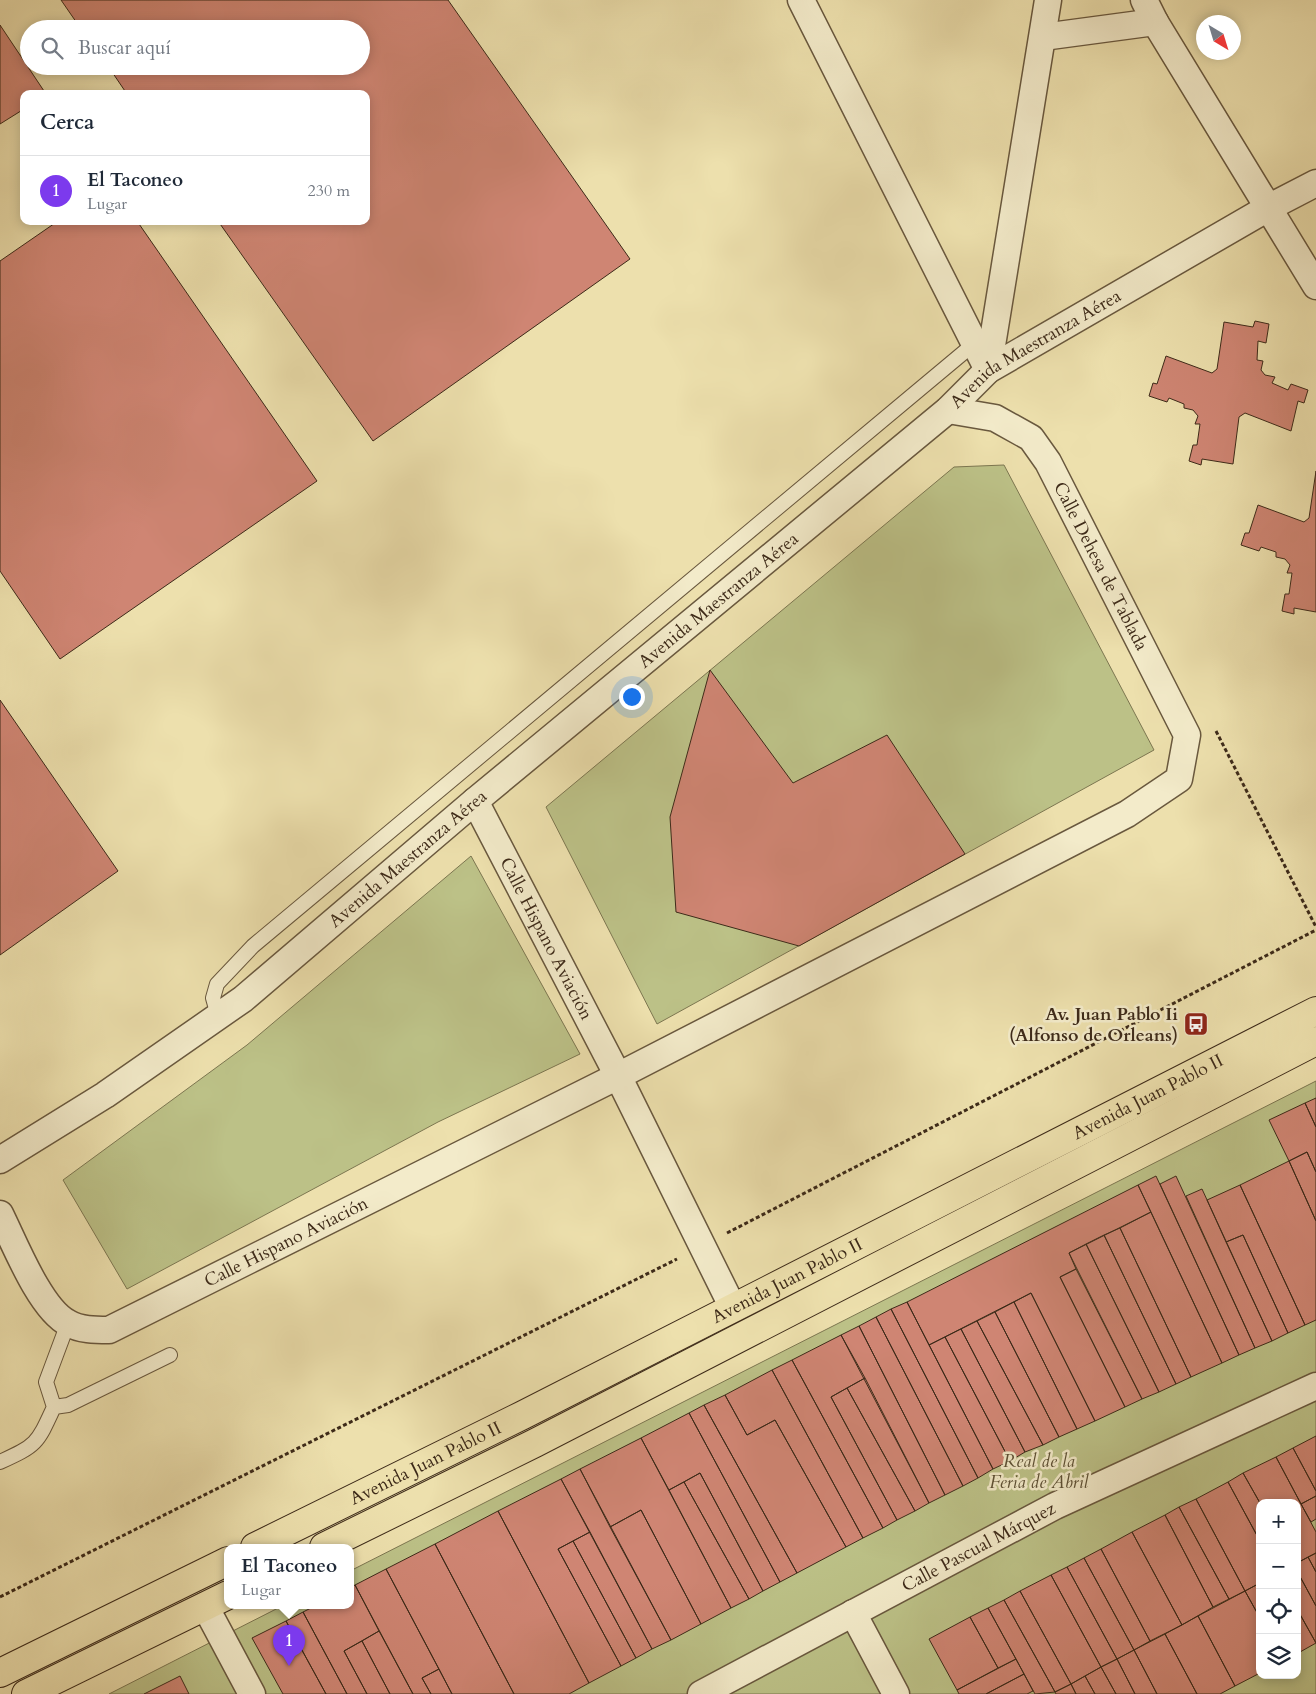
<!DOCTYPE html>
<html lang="es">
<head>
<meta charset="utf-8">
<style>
  body { margin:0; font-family:Cardo,serif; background:#f2f2f3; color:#1f2937 }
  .controls { position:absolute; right:15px; bottom:15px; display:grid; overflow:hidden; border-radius:10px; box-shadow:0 2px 12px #0003 }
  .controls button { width:45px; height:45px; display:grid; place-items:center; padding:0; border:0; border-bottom:1px solid #e0e1e3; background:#fff; color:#1f2937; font:25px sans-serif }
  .compass { position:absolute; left:1196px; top:15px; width:45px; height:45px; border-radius:50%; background:#fff; box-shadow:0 2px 12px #0003; rotate:142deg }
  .you { position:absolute; left:631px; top:696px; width:18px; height:18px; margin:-12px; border:4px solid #fff; border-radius:50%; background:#1a73e8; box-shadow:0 0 0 8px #1a73e833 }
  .badge { display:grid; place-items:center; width:32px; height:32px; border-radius:50%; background:#7c3aed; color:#fff; font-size:16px; font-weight:700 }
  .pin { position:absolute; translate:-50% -41px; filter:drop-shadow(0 1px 2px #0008) }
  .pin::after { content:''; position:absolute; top:26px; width:18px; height:15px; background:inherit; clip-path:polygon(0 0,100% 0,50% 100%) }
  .popup { position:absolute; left:224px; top:1544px; width:130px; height:65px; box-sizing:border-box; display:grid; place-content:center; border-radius:10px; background:#fff; filter:drop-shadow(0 1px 4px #0005); font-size:16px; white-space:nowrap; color:#747a83 }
  .popup b { font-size:19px; color:#1f2937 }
  .popup::after { content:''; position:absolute; left:50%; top:100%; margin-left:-10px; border:10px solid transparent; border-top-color:#fff }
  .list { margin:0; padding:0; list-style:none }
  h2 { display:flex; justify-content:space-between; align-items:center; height:65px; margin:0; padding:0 20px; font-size:21px }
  h2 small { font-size:16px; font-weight:400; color:#747a83 }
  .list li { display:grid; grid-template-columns:32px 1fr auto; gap:15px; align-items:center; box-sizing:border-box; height:70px; padding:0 20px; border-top:1px solid #e0e1e3 }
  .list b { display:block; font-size:19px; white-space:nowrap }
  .list p { margin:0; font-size:16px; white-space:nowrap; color:#747a83 }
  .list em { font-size:16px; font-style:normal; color:#747a83 }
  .icon { flex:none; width:28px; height:28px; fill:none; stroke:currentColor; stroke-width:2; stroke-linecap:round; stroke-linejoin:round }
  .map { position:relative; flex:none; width:1316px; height:1694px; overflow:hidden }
  .search { position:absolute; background:#fff; box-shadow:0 2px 12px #0003; left:20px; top:20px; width:350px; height:55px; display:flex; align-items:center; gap:12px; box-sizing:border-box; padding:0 18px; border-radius:28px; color:#747a83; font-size:19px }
  .panel { position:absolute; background:#fff; box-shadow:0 2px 12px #0003; left:20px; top:90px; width:350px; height:135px; border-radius:10px }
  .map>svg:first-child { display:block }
  .green { fill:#bcc187; stroke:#7c7650; fill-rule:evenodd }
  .building { fill:#cf8573; stroke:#3d2a19 }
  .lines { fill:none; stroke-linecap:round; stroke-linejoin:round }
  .lane-casing { stroke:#69583e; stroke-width:16 }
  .street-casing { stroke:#69583e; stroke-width:29 }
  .primary-casing { stroke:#3d2a19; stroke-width:30 }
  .path { stroke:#3d2a19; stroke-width:3; stroke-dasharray:4 2.5; stroke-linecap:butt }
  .lane { stroke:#f3ebca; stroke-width:14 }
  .street { stroke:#f3ebca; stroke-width:26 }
  .primary { stroke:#ede0ad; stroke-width:28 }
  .labels { text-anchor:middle; stroke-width:5; stroke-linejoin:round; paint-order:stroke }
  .street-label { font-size:18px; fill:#3d2a19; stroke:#f3ebca }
  .poi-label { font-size:18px; font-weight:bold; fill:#3d2a19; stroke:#f3ebca; text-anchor:end }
  .park-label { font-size:18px; font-style:italic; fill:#5d5034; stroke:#f3ebca }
</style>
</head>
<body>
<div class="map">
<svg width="1316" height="1694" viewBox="0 0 1316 1694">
  <rect width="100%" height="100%" fill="#ede0ad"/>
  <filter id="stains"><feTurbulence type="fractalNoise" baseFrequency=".004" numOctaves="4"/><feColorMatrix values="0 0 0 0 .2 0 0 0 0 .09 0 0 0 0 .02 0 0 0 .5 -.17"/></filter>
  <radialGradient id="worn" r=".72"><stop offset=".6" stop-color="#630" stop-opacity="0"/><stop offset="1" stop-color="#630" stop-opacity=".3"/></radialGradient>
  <path class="green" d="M 1004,465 L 1154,750 L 657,1024 L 546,807 L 954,467 Z
    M 471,856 L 580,1054 L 438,1122 L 127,1289 L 63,1180 L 247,1045 Z
    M 1316,1081 L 1316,1694 L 109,1694 L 284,1605 L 350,1605 L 350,1571 ZM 1260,1503 L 1297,1503 L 1297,1675 L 1260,1675 Z"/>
  <path class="building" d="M 61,0 L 448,0 L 630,259 L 373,441 L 218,221 L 366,221 L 366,94 L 127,94 L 108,66 L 361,66 L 361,29 L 81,29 Z
    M 0,25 L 46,94 L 24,94 L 24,109 L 0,124 Z
    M 58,221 L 137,221 L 317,481 L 60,659 L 0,571 L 0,261 Z
    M 1255,321 L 1269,324 L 1266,343 L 1258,341 L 1257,360 L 1263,361 L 1261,370 L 1265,375 L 1275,377 L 1272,383 L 1288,390 L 1291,384 L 1308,390 L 1304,403 L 1298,401 L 1291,431 L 1245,413 L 1239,417 L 1233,464 L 1202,459 L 1201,465 L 1189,461 L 1193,445 L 1197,445 L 1200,424 L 1195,424 L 1198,416 L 1193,410 L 1184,408 L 1184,404 L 1169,398 L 1167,402 L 1149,396 L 1153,383 L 1157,384 L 1166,356 L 1212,373 L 1217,369 L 1224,322 L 1253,327 Z
    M 1316,471 L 1316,612 L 1294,608 L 1294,614 L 1282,611 L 1285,594 L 1289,594 L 1292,573 L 1287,573 L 1290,565 L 1285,559 L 1276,557 L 1276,552 L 1261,547 L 1259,551 L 1241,545 L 1245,533 L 1249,533 L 1258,505 L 1304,522 L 1309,518 Z
    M 710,670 L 793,783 L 887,735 L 965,854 L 799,946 L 676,912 L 670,817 Z
    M 0,700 L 118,871 L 0,955 Z
    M 1316,1098 L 1316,1127 L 1305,1103 Z
    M 1305,1103 L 1316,1127 L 1316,1172 L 1307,1152 L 1289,1161 L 1269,1120 Z
    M 1307,1152 L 1316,1172 L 1316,1221 L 1289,1161 Z
    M 1289,1161 L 1316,1221 L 1316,1320 L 1305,1325 L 1240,1185 Z
    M 1156,1176 L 1239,1355 L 1222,1363 L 1138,1185 Z
    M 1176,1176 L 1255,1348 L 1239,1355 L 1160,1184 Z
    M 1138,1185 L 1151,1212 L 1069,1253 L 1076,1269 L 1060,1277 L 1125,1407 L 1095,1421 L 1031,1293 L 929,1345 L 907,1302 Z
    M 1240,1185 L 1305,1325 L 1288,1333 L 1243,1235 L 1226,1242 L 1207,1200 Z
    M 1202,1189 L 1272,1341 L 1255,1348 L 1186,1196 Z
    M 1151,1212 L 1222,1363 L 1191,1377 L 1120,1228 Z
    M 1120,1228 L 1191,1377 L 1176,1384 L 1104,1235 Z
    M 1104,1235 L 1176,1384 L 1159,1392 L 1086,1244 Z
    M 1243,1235 L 1288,1333 L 1272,1341 L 1226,1242 Z
    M 1086,1244 L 1159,1392 L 1142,1399 L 1069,1253 Z
    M 1076,1269 L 1142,1399 L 1125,1407 L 1060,1277 Z
    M 1031,1293 L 1095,1421 L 1077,1429 L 1014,1302 Z
    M 907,1302 L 993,1469 L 978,1478 L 891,1309 Z
    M 1014,1302 L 1077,1429 L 1059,1437 L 995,1312 Z
    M 891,1309 L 978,1478 L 963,1486 L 876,1317 Z
    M 995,1312 L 1059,1437 L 1043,1445 L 977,1321 Z
    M 876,1317 L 963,1486 L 945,1495 L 859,1326 Z
    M 977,1321 L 1043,1445 L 1025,1452 L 961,1329 Z
    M 859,1326 L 945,1495 L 929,1503 L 841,1335 Z
    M 961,1329 L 1025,1452 L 1010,1461 L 945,1337 Z
    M 841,1335 L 865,1378 L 831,1397 L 897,1520 L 883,1528 L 792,1360 Z
    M 945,1337 L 1010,1461 L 993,1469 L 929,1345 Z
    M 792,1360 L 883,1528 L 863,1538 L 772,1370 Z
    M 772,1370 L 863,1538 L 846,1547 L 775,1420 L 747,1435 L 725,1395 Z
    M 865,1378 L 929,1503 L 915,1511 L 847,1388 Z
    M 847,1388 L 915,1511 L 897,1520 L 831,1397 Z
    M 725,1395 L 747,1435 L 775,1420 L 846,1547 L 797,1573 L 704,1405 Z
    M 704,1405 L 797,1573 L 780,1582 L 689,1413 Z
    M 689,1413 L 780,1582 L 763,1591 L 700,1473 L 669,1490 L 641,1438 Z
    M 1316,1436 L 1316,1491 L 1293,1448 Z
    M 641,1438 L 731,1608 L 701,1624 L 641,1510 L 610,1527 L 580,1469 Z
    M 1293,1448 L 1316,1491 L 1316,1496 L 1301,1504 L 1276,1457 Z
    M 1276,1457 L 1316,1532 L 1316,1553 L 1297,1563 L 1297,1503 L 1260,1503 L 1243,1473 Z
    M 580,1469 L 671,1640 L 652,1649 L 561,1479 Z
    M 700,1473 L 763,1591 L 749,1599 L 684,1482 Z
    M 1243,1473 L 1260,1503 L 1260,1541 L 1228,1482 Z
    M 561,1479 L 590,1532 L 558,1549 L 621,1666 L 589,1683 L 498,1511 Z
    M 684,1482 L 749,1599 L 731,1608 L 669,1490 Z
    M 1228,1482 L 1260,1541 L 1260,1583 L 1245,1591 L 1196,1499 Z
    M 1316,1496 L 1316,1519 L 1311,1522 L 1301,1504 Z
    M 1196,1499 L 1245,1591 L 1229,1599 L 1179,1507 Z
    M 1179,1507 L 1229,1599 L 1213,1607 L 1165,1515 Z
    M 641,1510 L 701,1624 L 671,1640 L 610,1527 Z
    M 498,1511 L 589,1683 L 569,1694 L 514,1694 L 435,1544 Z
    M 1165,1515 L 1213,1607 L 1182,1625 L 1132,1532 Z
    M 590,1532 L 652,1649 L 636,1658 L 573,1541 Z
    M 1132,1532 L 1182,1625 L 1150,1641 L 1101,1549 Z
    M 573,1541 L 636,1658 L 621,1666 L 558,1549 Z
    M 435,1544 L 514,1694 L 452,1694 L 386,1569 Z
    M 1101,1549 L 1150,1641 L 1134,1650 L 1084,1558 Z
    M 1316,1553 L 1316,1572 L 1308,1557 Z
    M 1308,1557 L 1316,1572 L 1316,1606 L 1297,1571 L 1297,1563 Z
    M 1084,1558 L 1134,1650 L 1117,1659 L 1067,1567 Z
    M 1067,1567 L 1117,1659 L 1101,1667 L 1051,1575 Z
    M 386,1569 L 439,1669 L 422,1678 L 431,1694 L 413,1694 L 355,1585 Z
    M 1297,1571 L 1316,1606 L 1316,1643 L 1297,1609 Z
    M 1051,1575 L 1101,1667 L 1071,1684 L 1020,1591 Z
    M 1260,1583 L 1260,1618 L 1245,1591 Z
    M 355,1585 L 379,1631 L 344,1651 L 367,1694 L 347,1694 L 303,1612 L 317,1605 L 350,1605 L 350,1588 Z
    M 1020,1591 L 1071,1684 L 1055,1692 L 1004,1600 Z
    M 1245,1591 L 1260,1618 L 1260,1673 L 1235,1686 L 1198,1616 Z
    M 1004,1600 L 1055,1692 L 1035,1694 L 988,1608 Z
    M 988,1608 L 1016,1659 L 998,1668 L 970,1617 Z
    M 1297,1609 L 1316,1643 L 1300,1652 L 1297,1647 Z
    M 303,1612 L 347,1694 L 326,1694 L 286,1621 Z
    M 1198,1616 L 1235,1686 L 1220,1694 L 1197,1694 L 1165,1634 Z
    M 970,1617 L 998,1668 L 957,1690 L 929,1639 Z
    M 286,1621 L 326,1694 L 283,1694 L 252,1638 Z
    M 379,1631 L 413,1694 L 390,1694 L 362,1641 Z
    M 1165,1634 L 1197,1694 L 1157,1694 L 1134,1650 Z
    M 362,1641 L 390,1694 L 367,1694 L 344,1651 Z
    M 1134,1650 L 1157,1694 L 1135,1694 L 1117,1659 Z
    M 1016,1659 L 1024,1674 L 986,1694 L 959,1694 L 957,1690 Z
    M 1117,1659 L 1135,1694 L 1116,1694 L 1101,1667 Z
    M 1101,1667 L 1116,1694 L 1095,1694 L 1085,1676 Z
    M 439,1669 L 452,1694 L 431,1694 L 422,1678 Z
    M 1024,1674 L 1033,1691 L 1027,1694 L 986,1694 Z
    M 180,1676 L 189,1694 L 144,1694 Z
    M 1085,1676 L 1095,1694 L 1076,1694 L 1071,1684 Z
    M 1071,1684 L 1076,1694 L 1056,1694 L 1055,1692 Z"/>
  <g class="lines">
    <defs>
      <path id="lane" d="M 218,1016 L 213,998 L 217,984 L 253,946 L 975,343
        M 68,1323 L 46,1382 L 54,1407 L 68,1405 L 170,1355
        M 0,1462 C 37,1445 37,1444 54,1407"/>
      <g id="street">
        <path d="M 801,0 L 988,370"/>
        <path d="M 1144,0 L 1155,22 L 1316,286"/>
        <path d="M 1043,37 L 1155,22"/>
        <path d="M 988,370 L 1048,0"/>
        <path id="s1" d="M 475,801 L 618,1076 L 733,1308"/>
        <path id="s2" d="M 0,1160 L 105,1095 L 243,999 L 475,801 L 948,410 L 988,370 L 1268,208 L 1316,183"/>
        <path id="s3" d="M 0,1214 C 14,1242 40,1309 68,1323 C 80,1330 95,1330 109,1330 L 618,1076 L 1127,814 L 1179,779 L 1187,735 L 1048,462 L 1031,438 L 995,418 L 948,410"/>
        <path d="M 205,1606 L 252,1694"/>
        <path d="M 853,1613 L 896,1694"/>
        <path id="s4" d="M 701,1694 L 1055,1506 L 1316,1386"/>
      </g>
      <g id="primary">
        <path id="s5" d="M 255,1547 L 523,1415 L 1316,1011"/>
        <path d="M 324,1547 L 535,1443 L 1316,1041"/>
        <path d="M 0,1673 L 228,1561"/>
        <path d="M 26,1694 L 228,1595"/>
      </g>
    </defs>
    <use href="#lane" class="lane-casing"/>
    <use href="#street" class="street-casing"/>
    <use href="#primary" class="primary-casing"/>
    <path class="path" d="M 1216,731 L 1316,927
      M 727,1233 L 1316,930
      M 0,1597 L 677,1259"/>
    <use href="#lane" class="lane"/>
    <use href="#street" class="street"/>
    <use href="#primary" class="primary"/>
  </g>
  <defs>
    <symbol id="bus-square" viewBox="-11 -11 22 22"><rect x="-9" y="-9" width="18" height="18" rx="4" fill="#8f2418" stroke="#f3ebca"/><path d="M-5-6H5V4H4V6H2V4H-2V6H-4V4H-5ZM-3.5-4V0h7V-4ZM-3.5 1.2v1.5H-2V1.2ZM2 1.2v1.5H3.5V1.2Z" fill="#fff"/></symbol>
  </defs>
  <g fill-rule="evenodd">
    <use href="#bus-square" x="1182" y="1010" width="28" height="28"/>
  </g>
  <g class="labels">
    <g class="street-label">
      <text dy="6" stroke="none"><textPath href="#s2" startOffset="1318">Avenida Maestranza Aérea</textPath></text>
      <text transform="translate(1101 566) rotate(63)" y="6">Calle Dehesa de Tablada</text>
      <text dy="6" stroke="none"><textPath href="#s2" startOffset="912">Avenida Maestranza Aérea</textPath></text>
      <text dy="6" stroke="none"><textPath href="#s2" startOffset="508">Avenida Maestranza Aérea</textPath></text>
      <text dy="6" stroke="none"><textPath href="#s1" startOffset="155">Calle Hispano Aviación</textPath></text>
      <text dy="6" stroke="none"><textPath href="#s5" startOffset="1000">Avenida Juan Pablo II</textPath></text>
      <text dy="6" stroke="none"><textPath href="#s3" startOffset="370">Calle Hispano Aviación</textPath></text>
      <text dy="6" stroke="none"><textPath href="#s5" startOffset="595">Avenida Juan Pablo II</textPath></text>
      <text dy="6" stroke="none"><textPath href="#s5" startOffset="190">Avenida Juan Pablo II</textPath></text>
      <text dy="6" stroke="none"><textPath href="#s4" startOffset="314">Calle Pascual Márquez</textPath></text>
    </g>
    <g class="poi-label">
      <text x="1178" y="1020">Av. Juan Pablo Ii<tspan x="1178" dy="21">(Alfonso de Orleans)</tspan></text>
    </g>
    <g class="park-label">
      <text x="1039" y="1467">Real de la<tspan x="1039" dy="21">Feria de Abril</tspan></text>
    </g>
  </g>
  <rect width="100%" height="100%" filter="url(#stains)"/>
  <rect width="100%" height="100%" fill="url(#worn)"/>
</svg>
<div class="controls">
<button>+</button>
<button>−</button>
<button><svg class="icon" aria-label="locate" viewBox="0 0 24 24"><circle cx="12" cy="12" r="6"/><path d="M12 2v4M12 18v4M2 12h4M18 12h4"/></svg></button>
<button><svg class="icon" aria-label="layers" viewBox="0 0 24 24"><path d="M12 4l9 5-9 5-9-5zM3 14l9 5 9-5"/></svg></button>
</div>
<svg class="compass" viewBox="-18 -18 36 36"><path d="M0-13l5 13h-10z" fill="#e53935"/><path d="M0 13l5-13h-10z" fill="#747a83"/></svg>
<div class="you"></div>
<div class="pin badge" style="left:289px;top:1666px">1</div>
<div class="popup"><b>El Taconeo</b>Lugar</div>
<div class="search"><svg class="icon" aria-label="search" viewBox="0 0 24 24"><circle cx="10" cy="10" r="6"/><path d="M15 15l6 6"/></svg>Buscar aquí</div>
<section class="panel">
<h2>Cerca<small></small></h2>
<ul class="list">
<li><span class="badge">1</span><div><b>El Taconeo</b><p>Lugar</p></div><em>230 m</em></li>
</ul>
</section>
</div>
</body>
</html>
